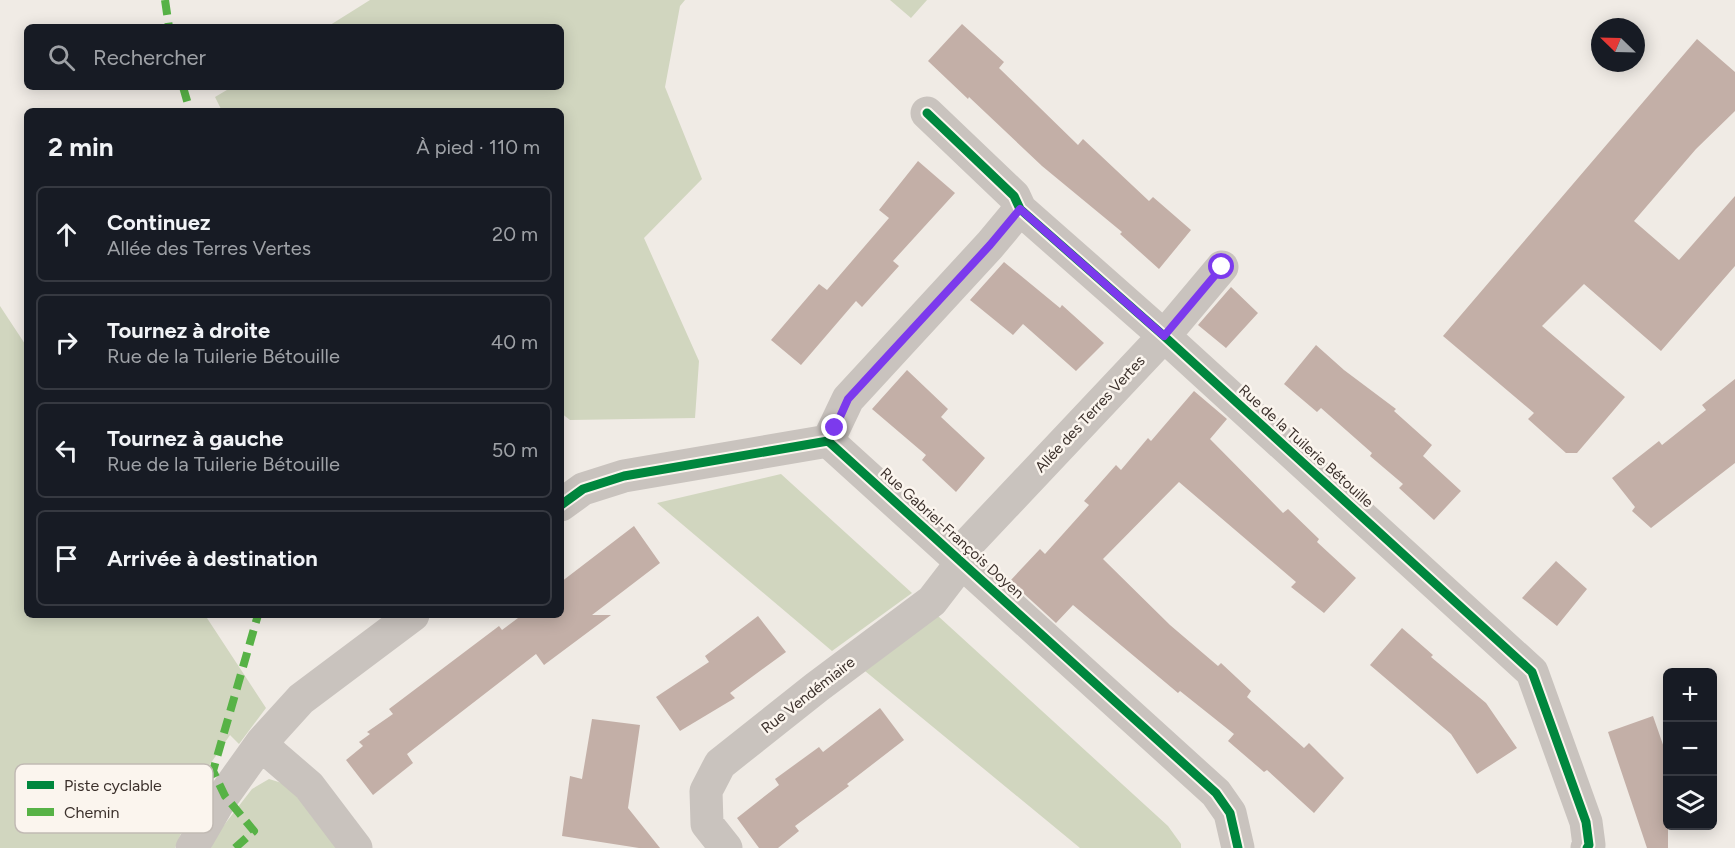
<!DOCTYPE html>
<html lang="fr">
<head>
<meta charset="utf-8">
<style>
  body { margin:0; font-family:Figtree,sans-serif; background:#20242c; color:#f1f3f6 }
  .controls { position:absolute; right:18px; bottom:18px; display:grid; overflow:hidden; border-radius:9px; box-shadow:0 3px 15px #0003 }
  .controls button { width:54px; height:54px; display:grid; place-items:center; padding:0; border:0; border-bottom:2px solid #363941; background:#171b24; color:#f1f3f6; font:30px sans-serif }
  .compass { position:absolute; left:1591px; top:18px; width:54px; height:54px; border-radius:50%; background:#171b24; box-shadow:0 3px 15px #0003; rotate:293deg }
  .stop { position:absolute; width:18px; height:18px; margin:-14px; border:4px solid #7c3aed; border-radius:50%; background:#fff }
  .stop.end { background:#7c3aed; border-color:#fff; box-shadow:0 2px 6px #0008 }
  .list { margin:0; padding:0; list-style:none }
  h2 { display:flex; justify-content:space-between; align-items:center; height:78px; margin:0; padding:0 24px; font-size:26px }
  h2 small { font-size:20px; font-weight:400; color:#9ea1a6 }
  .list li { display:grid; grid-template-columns:39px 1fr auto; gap:18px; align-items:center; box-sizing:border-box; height:96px; margin:0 12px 12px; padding:0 12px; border:2px solid #363941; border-radius:9px }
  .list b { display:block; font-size:22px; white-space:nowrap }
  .list p { margin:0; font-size:20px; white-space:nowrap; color:#9ea1a6 }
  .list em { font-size:20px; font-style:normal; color:#9ea1a6 }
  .icon { flex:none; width:33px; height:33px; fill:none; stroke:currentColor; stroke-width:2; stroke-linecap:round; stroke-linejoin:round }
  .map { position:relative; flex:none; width:1735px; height:848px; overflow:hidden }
  .search { position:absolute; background:#171b24; box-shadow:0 3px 15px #0003; left:24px; top:24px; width:540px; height:66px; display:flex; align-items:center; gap:15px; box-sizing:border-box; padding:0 21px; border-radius:9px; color:#9ea1a6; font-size:22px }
  .panel { position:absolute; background:#171b24; box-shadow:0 3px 15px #0003; left:24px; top:108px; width:540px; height:510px; border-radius:9px }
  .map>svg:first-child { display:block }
  .green { fill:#d1d6bf }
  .building { fill:#c3afa7 }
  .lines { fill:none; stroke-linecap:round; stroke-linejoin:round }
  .minor { stroke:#c9c3be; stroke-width:33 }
  .quiet { stroke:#57b246; stroke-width:8; stroke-dasharray:15 8; stroke-linecap:butt }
  .cycleway-casing { stroke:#fbf5ee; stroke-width:13 }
  .cycleway { stroke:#00873e; stroke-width:9 }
  .route { stroke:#7c3aed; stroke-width:8 }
  .labels { text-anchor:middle; stroke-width:5; stroke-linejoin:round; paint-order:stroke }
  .street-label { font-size:15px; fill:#3b302b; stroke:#fbf5ee }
  .key { fill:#fbf5ee; stroke:#c1bab4; stroke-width:1.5 }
  .key-label { font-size:16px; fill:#3b302b }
</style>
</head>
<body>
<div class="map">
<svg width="1735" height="848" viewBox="0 0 1735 848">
  <rect width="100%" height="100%" fill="#f0ebe5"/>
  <path class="green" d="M 370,0 L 685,0 L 680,6 L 665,87 L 702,179 L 644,238 L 699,361 L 695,418 L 570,420 L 561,413 L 561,111 L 222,111 L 215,97 L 232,87 L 561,87 L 561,27 L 327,27 Z
    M 890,0 L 927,0 L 911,18 Z
    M 0,306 L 27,347 L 27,615 L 205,615 L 266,708 L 239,744 L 230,735 L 200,779 L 191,772 L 173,794 L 187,819 L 175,848 L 0,848 Z
    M 781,474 L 912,593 L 832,651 L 657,503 Z
    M 938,616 L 1168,826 L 1181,844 L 1181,848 L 1080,848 L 865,671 Z
    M 269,779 L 285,784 L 307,807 L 338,848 L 211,848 L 214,838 L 252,789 Z"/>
  <path class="building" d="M 962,24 L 1004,62 L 999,68 L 1078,145 L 1083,139 L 1149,201 L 1153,197 L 1191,230 L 1159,269 L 1120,234 L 1122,232 L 1042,166 L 969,97 L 968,99 L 928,61 Z
    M 1697,39 L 1735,72 L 1735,111 L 1696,149 L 1634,221 L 1679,260 L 1735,196 L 1735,266 L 1661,351 L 1584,284 L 1542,326 L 1625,397 L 1577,453 L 1566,453 L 1528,419 L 1534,413 L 1443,336 Z
    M 918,161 L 955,193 L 893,261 L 899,266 L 862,307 L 856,301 L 801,365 L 771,340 L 819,284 L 827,290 L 889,218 L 879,210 Z
    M 1004,262 L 1060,308 L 1062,305 L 1104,343 L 1076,371 L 1023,324 L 1013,335 L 970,300 Z
    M 1231,287 L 1258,313 L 1226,348 L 1198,325 Z
    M 1316,345 L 1344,370 L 1396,409 L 1394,411 L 1432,445 L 1423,456 L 1461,491 L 1434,520 L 1399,488 L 1403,484 L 1370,456 L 1372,453 L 1321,408 L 1317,412 L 1284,384 Z
    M 907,370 L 948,409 L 941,417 L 985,458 L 956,492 L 922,460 L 926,455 L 872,409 Z
    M 1735,379 L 1735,463 L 1651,528 L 1632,511 L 1635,507 L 1612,478 L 1659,441 L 1662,445 L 1706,410 L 1702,405 Z
    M 1194,391 L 1227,419 L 1210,439 L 1283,513 L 1288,509 L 1319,539 L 1317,542 L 1356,578 L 1324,613 L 1291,587 L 1296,582 L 1179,482 L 1103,559 L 1170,625 L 1218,666 L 1221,663 L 1251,691 L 1247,697 L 1304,748 L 1309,743 L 1344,778 L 1314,813 L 1267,770 L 1264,772 L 1228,741 L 1234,734 L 1180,691 L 1178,693 L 1073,605 L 1056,623 L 1010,581 L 1040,549 L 1045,554 L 1089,505 L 1084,501 L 1116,465 L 1121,470 L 1148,438 L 1151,441 Z
    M 634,526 L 660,563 L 592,615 L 611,615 L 544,665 L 536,654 L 407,754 L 413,763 L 373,795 L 346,760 L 363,746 L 359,742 L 370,734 L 367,732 L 393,714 L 389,709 L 499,626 L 502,630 L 522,615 L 561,615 L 561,582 Z
    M 1556,561 L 1587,589 L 1557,626 L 1522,598 Z
    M 758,616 L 786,652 L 730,693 L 735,698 L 680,731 L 656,697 L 709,662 L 705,656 Z
    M 1402,628 L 1433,655 L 1431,657 L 1486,703 L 1517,748 L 1477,774 L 1451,734 L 1370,665 Z
    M 880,708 L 904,740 L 847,784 L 849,786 L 795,826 L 799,831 L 778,848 L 759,848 L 737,818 L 779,785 L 775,779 L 819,747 L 823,752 Z
    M 1653,716 L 1668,759 L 1668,848 L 1647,848 L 1608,732 Z
    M 592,719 L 640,725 L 628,808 L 660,848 L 639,848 L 562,836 L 570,776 L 582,779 Z"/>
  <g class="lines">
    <path class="minor" d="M 927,113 L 1014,196 L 1020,209 L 1164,336 L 1532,672 L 1586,822 L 1589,845 L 1587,848
      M 828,441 L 848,399 L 990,245 L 1020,209
      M 561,505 L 583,489 L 624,476 L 828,441 L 1216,793 L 1230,813 L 1238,848
      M 262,742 L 273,755 L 309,786 L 356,848
      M 192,848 L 217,805 L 262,742 L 301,699 L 413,615
      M 726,848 L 707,824 L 706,791 L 720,764 L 817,687 L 932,601 L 962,562 L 965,547 L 1164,336 L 1222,267"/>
    <path class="quiet" d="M 165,0 L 169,27
      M 183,87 L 190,111
      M 235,848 L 254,831 L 225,796 L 213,771 L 258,615"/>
    <defs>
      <path id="cycleway" d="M 927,113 L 1014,196 L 1020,209 L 1164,336 L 1532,672 L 1586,822 L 1589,845 L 1587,848
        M 561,505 L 583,489 L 624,476 L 828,441 L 1216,793 L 1230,813 L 1238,848"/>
    </defs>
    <use href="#cycleway" class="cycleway-casing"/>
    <use href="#cycleway" class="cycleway"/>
  </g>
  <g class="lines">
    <path class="route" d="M 835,428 L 848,399 L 990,245 L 1020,209 L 1164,336 L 1222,267"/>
  </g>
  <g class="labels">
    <g class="street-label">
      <text transform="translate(1090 414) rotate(-47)" y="5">Allée des Terres Vertes</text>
      <text transform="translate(1306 446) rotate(42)" y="5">Rue de la Tuilerie Bétouille</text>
      <text transform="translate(952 533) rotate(42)" y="5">Rue Gabriel-François Doyen</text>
      <text transform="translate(808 695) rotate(-38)" y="5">Rue Vendémiaire</text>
    </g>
  </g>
  <rect x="15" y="764" width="198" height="69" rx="9" class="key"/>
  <rect x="27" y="781" width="27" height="8" fill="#00873e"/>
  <rect x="27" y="808" width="27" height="8" fill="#57b246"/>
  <g class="key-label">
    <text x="64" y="791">Piste cyclable</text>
    <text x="64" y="818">Chemin</text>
  </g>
</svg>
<div class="controls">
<button>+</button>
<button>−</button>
<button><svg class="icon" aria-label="layers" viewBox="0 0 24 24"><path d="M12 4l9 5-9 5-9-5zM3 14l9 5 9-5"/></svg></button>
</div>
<svg class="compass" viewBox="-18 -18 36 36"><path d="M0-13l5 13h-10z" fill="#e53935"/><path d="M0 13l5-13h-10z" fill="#9ea1a6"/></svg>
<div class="stop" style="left:1222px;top:267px"></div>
<div class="stop end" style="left:835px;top:428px"></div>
<div class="search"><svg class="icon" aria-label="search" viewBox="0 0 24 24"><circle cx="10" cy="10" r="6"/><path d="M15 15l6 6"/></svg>Rechercher</div>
<section class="panel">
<h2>2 min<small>À pied · 110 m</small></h2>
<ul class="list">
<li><svg class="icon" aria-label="ahead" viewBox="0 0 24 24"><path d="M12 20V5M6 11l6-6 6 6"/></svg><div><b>Continuez</b><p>Allée des Terres Vertes</p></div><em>20 m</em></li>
<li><svg class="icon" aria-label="right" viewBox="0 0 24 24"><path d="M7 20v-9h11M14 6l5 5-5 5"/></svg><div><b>Tournez à droite</b><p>Rue de la Tuilerie Bétouille</p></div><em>40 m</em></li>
<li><svg class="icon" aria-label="left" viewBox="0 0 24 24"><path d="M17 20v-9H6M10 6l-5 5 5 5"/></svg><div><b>Tournez à gauche</b><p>Rue de la Tuilerie Bétouille</p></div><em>50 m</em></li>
<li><svg class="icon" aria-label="arrive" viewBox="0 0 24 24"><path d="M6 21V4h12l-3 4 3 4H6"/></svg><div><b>Arrivée à destination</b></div></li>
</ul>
</section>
</div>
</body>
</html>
